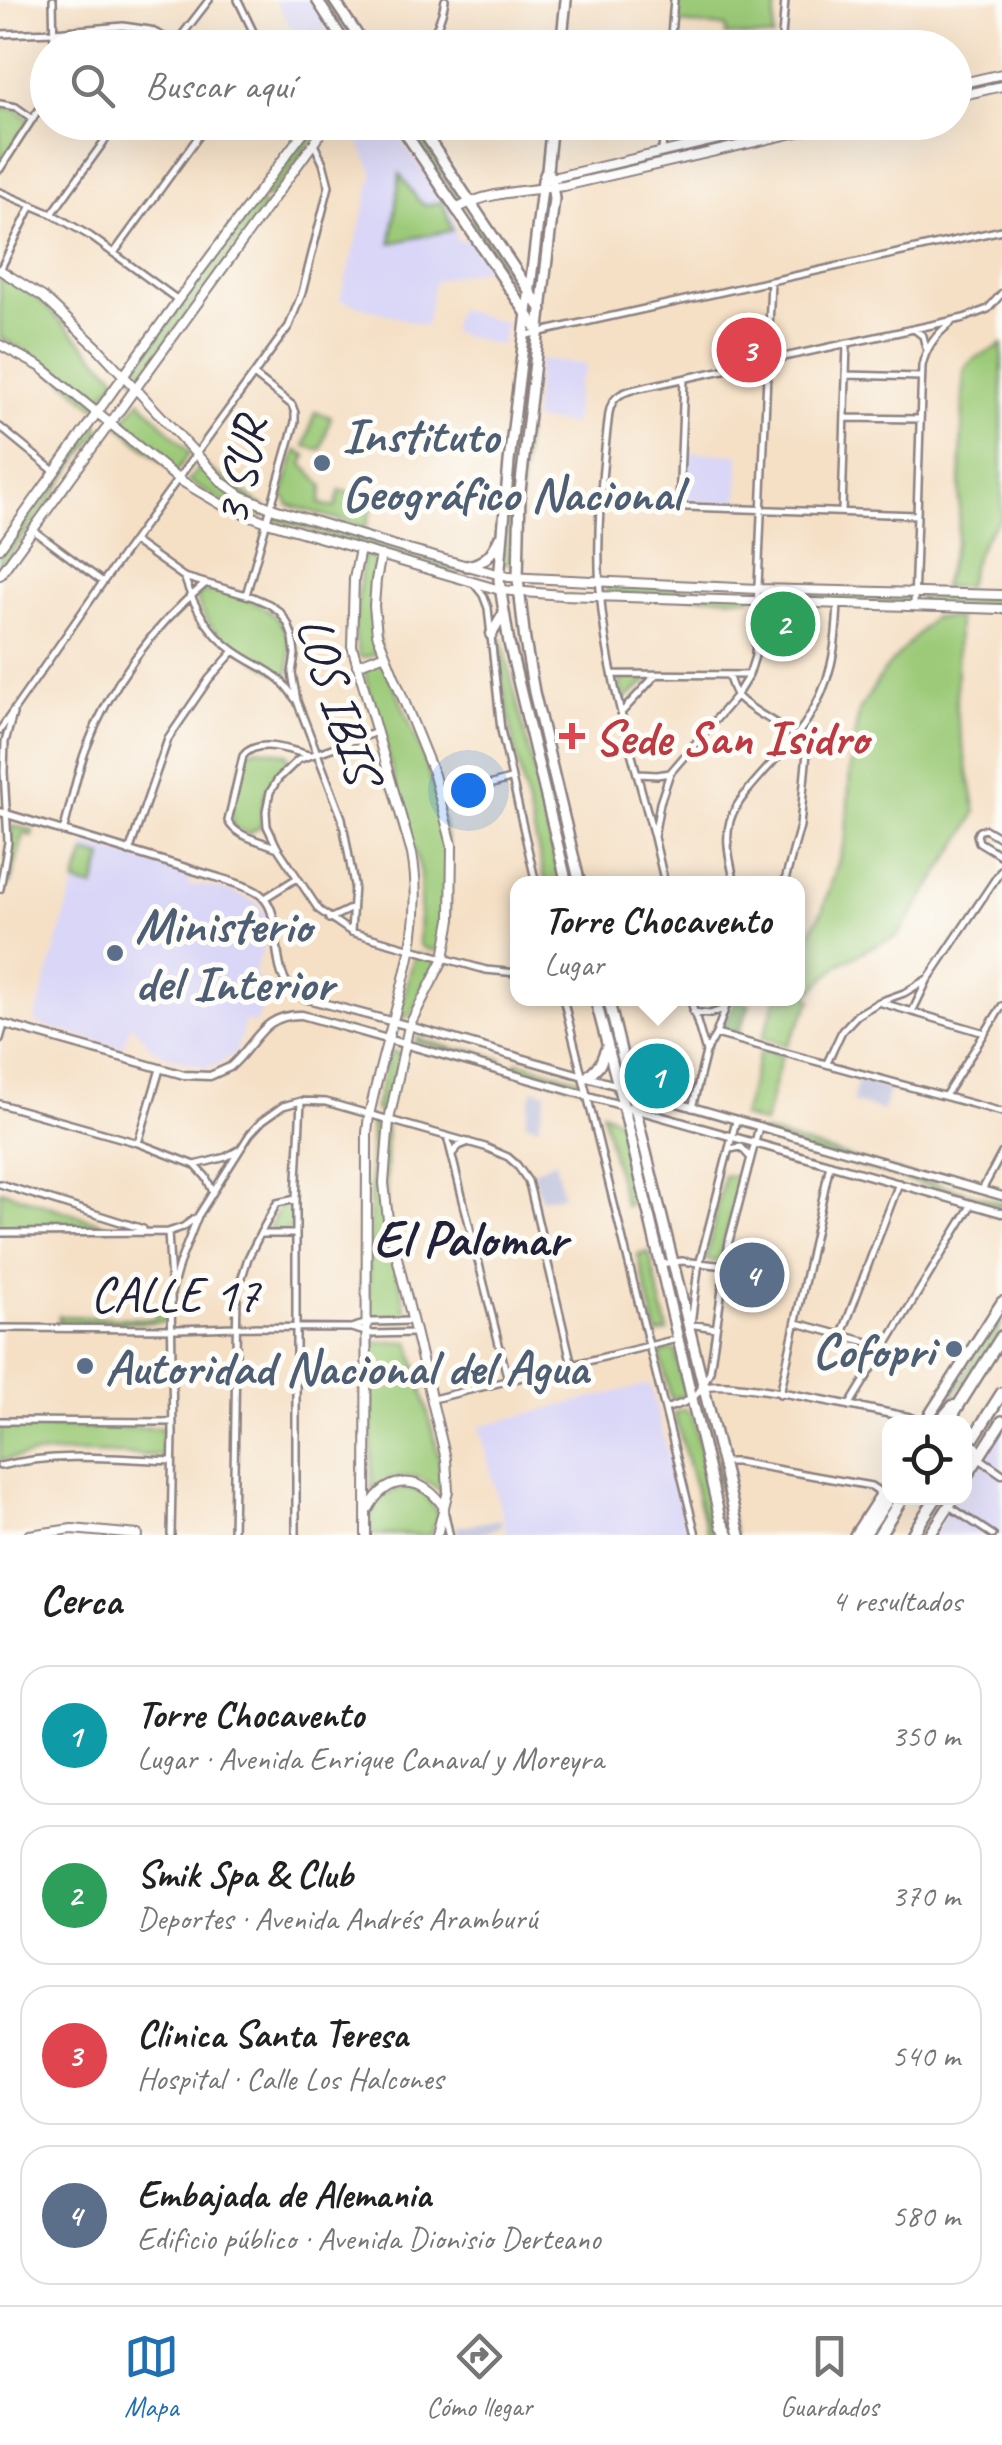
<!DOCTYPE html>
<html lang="es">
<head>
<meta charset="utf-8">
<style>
  body { margin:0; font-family:Caveat,sans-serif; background:#f6f6f6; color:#222 }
  .controls { position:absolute; right:30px; bottom:30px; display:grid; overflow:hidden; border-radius:20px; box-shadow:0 10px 40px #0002 }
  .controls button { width:90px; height:90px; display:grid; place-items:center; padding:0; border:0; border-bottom:2px solid #e0e0e0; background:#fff; color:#222; font:50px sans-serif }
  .you { position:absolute; left:468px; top:790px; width:35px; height:35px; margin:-25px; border:8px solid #fff; border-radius:50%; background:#1a73e8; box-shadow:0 0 0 15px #1a73e833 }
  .badge { display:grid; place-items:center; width:65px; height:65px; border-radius:50%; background:#1f6fb2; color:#fff; font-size:32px; font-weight:700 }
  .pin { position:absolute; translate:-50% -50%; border:5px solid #fff; box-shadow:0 2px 10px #0006 }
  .popup { position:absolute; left:510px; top:876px; width:295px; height:130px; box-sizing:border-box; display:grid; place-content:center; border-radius:20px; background:#fff; filter:drop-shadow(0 2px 8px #0005); font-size:32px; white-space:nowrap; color:#767676 }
  .popup b { font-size:38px; color:#222 }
  .popup::after { content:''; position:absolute; left:50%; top:100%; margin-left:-20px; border:20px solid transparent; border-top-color:#fff }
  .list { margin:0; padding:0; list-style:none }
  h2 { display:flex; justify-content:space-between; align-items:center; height:130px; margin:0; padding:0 40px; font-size:42px }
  h2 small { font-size:32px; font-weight:400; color:#767676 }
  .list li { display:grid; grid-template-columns:65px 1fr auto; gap:30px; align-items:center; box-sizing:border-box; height:140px; margin:0 20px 20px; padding:0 20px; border:2px solid #e0e0e0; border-radius:30px }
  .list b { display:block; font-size:38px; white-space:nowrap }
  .list p { margin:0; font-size:32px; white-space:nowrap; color:#767676 }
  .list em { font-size:32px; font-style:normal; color:#767676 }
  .icon { flex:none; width:55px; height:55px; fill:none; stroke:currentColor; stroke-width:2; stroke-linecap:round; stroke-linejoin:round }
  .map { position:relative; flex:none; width:1002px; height:1535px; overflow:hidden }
  .search { position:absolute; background:#fff; box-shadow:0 10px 40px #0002; left:30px; right:30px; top:30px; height:110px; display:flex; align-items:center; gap:25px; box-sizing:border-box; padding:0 35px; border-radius:55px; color:#767676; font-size:38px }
  .sheet { height:770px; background:#fff }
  nav { display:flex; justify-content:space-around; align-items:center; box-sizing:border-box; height:140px; border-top:2px solid #e0e0e0; background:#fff; font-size:28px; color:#767676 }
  nav a { display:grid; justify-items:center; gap:5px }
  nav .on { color:#1f6fb2 }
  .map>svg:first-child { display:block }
  .built { fill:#d9d6f7 }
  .industrial { fill:#c0c2dd }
  .green { fill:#9cca78; stroke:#5f765a; stroke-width:2.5 }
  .forest { fill:#7dae68; stroke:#506852; stroke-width:2.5 }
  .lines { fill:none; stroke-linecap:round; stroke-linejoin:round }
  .minor-casing { stroke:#8c8180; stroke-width:10 }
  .tertiary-casing { stroke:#8c8180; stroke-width:11 }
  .secondary-casing { stroke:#8c8180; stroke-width:12 }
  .primary-casing { stroke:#8c8180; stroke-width:14 }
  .motorway-casing { stroke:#8c8180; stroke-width:15 }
  .minor { stroke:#fff; stroke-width:5 }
  .tertiary { stroke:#fff; stroke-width:6 }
  .secondary { stroke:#fff; stroke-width:8 }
  .primary { stroke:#fff; stroke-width:9 }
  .motorway { stroke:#fff; stroke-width:10 }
  .tertiary-bridge-casing { stroke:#8c8180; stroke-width:11; stroke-linecap:butt }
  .primary-bridge-casing { stroke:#8c8180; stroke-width:14; stroke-linecap:butt }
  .tertiary-bridge { stroke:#fff; stroke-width:6 }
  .primary-bridge { stroke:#fff; stroke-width:9 }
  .service-dot { fill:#5c6f8a; stroke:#fdfcf7; stroke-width:4 }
  .health-dot { fill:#e0444e; stroke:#fdfcf7; stroke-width:4 }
  .labels { text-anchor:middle; stroke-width:10; stroke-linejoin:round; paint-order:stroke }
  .service-label { font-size:50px; font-weight:bold; fill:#4e5e75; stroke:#fdfcf7; text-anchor:start }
  .street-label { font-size:50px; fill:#22223b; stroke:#fdfcf7 }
  .health-label { font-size:50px; font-weight:bold; fill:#be3a42; stroke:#fdfcf7; text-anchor:start }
  .neighbourhood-label { font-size:52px; font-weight:bold; fill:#22223b; stroke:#fdfcf7 }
</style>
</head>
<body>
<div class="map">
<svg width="1002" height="1535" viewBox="0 0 1002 1535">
  <rect width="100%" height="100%" fill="#fdfcf7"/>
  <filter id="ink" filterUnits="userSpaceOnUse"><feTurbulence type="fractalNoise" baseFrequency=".01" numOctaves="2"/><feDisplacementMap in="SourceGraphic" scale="20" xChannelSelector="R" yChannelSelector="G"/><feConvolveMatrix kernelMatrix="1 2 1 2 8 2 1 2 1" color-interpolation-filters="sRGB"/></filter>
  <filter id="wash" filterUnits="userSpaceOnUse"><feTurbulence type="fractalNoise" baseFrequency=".0048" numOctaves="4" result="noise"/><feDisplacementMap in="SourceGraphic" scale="40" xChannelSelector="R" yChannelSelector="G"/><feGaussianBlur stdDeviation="2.25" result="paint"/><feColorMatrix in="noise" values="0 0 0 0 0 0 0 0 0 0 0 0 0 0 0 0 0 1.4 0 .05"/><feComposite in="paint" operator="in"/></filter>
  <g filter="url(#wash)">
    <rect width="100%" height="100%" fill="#f5e0c6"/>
    <path class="built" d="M 275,0 L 310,0 L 340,47 L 301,47 Z
      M 349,123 L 389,123 L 452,212 L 457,241 L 469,239 L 488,268 L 437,280 L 434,283 L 426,326 L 340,300 L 374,173 Z
      M 457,309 L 506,323 L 501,346 L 450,332 Z
      M 539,359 L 586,365 L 584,374 L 578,380 L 573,425 L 532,420 Z
      M 688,452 L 739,454 L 738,504 L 687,502 Z
      M 86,843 L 191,875 L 189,882 L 190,887 L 201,885 L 232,892 L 260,904 L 270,925 L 270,931 L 253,976 L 268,982 L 257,1023 L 245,1021 L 236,1052 L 219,1064 L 205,1068 L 159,1053 L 151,1048 L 134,1027 L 130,1025 L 123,1048 L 34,1023 Z
      M 650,1384 L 688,1535 L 507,1535 L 479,1426 Z
      M 1002,1424 L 1002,1535 L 931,1535 L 955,1498 L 964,1498 L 965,1483 Z"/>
    <path class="industrial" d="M 858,1079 L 889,1089 L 883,1111 L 852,1102 Z
      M 533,1089 L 547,1092 L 538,1126 L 525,1122 Z
      M 555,1160 L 563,1195 L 541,1199 L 533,1171 Z
      M 735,1241 L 773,1249 L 770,1263 L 732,1255 Z
      M 501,1519 L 501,1526 L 480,1535 L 457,1535 L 456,1527 Z"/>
    <path class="green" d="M 679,0 L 776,0 L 773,38 L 726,35 L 726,27 L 677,23 Z
      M 0,106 L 16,109 L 30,120 L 0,166 Z
      M 316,123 L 325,123 L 271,196 L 264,198 L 264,192 Z
      M 404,123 L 412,123 L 460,194 L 456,197 Z
      M 400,174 L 418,200 L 425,205 L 443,202 L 452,230 L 391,243 Z
      M 258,201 L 265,206 L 137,381 L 132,374 Z
      M 475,217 L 519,281 L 514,284 L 470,220 Z
      M 0,276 L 36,297 L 117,377 L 95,407 C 66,383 35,352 0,338 Z
      M 530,336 L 534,337 L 514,564 L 504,563 Z
      M 1002,344 L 1002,518 C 983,534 971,563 967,587 L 942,587 L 957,540 L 959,519 L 964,372 C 970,355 989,354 1002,344 Z
      M 140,400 L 190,453 L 175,473 L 119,426 Z
      M 315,412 L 331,417 L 321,450 L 305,446 Z
      M 98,424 L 100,430 L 0,569 L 0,554 L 92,427 Z
      M 296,451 L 306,455 L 303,465 L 323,486 L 320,504 L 335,508 L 340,490 L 374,500 L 366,528 L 289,505 L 283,493 Z
      M 202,464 L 267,509 L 265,517 L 236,509 L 188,481 Z
      M 277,513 L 463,568 L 465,572 L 460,575 L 276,520 L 274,517 Z
      M 363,555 L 375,558 L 372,588 L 381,652 L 362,658 L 359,656 L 354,628 Z
      M 607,585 L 751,591 L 750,598 L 606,593 Z
      M 204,591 C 241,592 290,609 290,653 C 290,662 291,667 287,676 L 280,675 C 248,653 208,640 197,599 Z
      M 768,592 L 909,595 L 909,604 L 767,599 Z
      M 919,595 L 1002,598 L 1002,606 L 919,604 Z
      M 933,617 L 958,618 L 956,711 L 976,812 L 966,832 L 898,936 L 871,947 L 839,965 L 807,995 L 812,1000 L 787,1045 L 763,1038 L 776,999 L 797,998 L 797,957 L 823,909 L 846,838 L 851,752 L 860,709 L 884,671 Z
      M 496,640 L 502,640 L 561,883 L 546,883 L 513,742 Z
      M 521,648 L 576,883 L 573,883 L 517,649 Z
      M 380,659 L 384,661 C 408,719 436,779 447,842 C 452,873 448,919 442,950 C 434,951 424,950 419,944 L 421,873 L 363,668 Z
      M 619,676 L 647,676 L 649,680 L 623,700 Z
      M 258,748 L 288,754 L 289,764 C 266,785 261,794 261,826 L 248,834 L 233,826 C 229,804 239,771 249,751 Z
      M 12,826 L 33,830 L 32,836 L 24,834 L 10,884 L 7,883 Z
      M 85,852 L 103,857 L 94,888 L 75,883 Z
      M 417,954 L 436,959 L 437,963 L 412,1013 L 406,1018 L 402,1017 L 401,1010 L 413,960 Z
      M 417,1038 L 455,1049 L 478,1051 L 502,1060 L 499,1064 L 416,1042 Z
      M 761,1049 L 782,1055 L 764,1124 L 742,1117 Z
      M 390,1051 L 399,1053 L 387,1112 L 381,1115 L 375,1109 Z
      M 518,1062 L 580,1079 L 582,1087 L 519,1071 L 515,1063 Z
      M 602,1112 L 616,1118 L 620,1122 L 638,1193 L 630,1204 L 625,1206 Z
      M 375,1121 L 385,1123 L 386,1128 L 386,1218 L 407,1316 L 405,1320 L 373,1319 L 369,1313 L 371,1123 Z
      M 764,1132 L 1002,1203 L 1002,1208 L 762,1138 L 760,1133 Z
      M 724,1175 L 740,1178 L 720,1262 L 706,1260 Z
      M 0,1190 L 113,1227 L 0,1228 Z
      M 286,1203 L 294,1203 L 292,1229 L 282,1232 L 269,1229 L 279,1206 Z
      M 649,1252 L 668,1331 L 657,1334 L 638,1255 Z
      M 670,1272 L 698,1383 L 695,1383 L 667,1274 Z
      M 156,1309 L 164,1309 L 165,1320 L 163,1322 L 59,1324 L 59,1316 L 153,1319 L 156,1316 Z
      M 1002,1316 C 1002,1344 965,1383 946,1403 Z
      M 370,1342 L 410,1342 L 440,1460 L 441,1493 C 422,1472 393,1471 372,1491 Z
      M 675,1349 L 686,1395 L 671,1399 L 660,1353 Z
      M 703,1406 L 735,1535 L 732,1535 L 728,1525 L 700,1407 Z
      M 684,1409 L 692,1414 L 721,1535 L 708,1535 L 674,1413 Z
      M 0,1426 L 163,1428 L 162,1456 C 108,1454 53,1448 0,1461 Z
      M 409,1488 L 424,1492 L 438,1514 L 431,1535 L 369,1535 C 368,1504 377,1491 409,1488 Z"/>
    <path class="forest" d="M 735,998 L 750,1005 L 738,1034 L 722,1028 Z"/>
  </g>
  <g filter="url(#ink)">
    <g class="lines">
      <defs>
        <path id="minor" d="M 53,0 L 54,48
          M 238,0 L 261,48
          M 0,34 L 54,32 L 123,26 L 150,30 L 176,43
          M 172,48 L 209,0
          M 424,48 C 436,33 442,19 445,0
          M 670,48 L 674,0
          M 781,48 L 785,0
          M 0,104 L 16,107 L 33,119
          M 662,152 L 664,122
          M 0,169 L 48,95
          M 0,192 L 52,214 L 90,236 L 178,300
          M 52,214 L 118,122
          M 114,253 L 209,122
          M 0,270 L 32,205
          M 914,329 L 923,336 L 926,348
          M 527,335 L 1002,230
          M 846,375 L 921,377
          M 845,418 L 919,419
          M 0,427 L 55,472
          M 599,504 L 917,515
          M 679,506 L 684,379
          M 842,512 L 847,343
          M 33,530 L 103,582
          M 133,541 L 184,577 L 253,597 L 269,604 L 280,612 L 288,624 L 293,638 L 295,654 L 292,673 L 297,701 L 342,818 L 354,885 L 351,932
          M 185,579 C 194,607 209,633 233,650 C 260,670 276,668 295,699
          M 475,585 L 483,595 L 488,608 L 501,730 L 536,884
          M 246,595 L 295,422 L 295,413 L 292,405 L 255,376
          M 914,605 L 922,366 C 926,347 936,334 951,323
          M 614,674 L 749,675
          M 728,675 C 731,682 733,692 738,697 C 758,718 793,726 807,752 L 800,826 L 784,884
          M 621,713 L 655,676
          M 0,730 L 103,582 L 289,326 L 302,293 L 329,186 L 323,163 L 314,144
          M 377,732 L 298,760 L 278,779 L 270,792 L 266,811 L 267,826 L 277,847 L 319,910 L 351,932 L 486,970 L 517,973
          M 638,774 L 657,775 L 670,773
          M 440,799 L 510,779
          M 63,832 C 71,805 76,775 86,749 C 110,685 152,627 205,584
          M 654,837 C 633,756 606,674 600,590 C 596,530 602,472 609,413 C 612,393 627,391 645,387 L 964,318 L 988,309 L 1002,293
          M 1002,839 L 985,829 L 979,831 L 977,835 L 979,842 L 1002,856
          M 275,847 C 259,840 236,837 228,821 L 243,756 C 258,737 288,750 309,755
          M 129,852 L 168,739 L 209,679 L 234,651
          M 665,884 L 654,837 L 660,803 L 670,773 L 736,696 L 749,675 L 755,656 L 771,281
          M 735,884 C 731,864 724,841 730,821 C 737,793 789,750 806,722 C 832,682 836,649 838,603
          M 0,889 L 8,842 L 4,772 L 5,742 L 13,714
          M 265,898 L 297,878
          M 329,919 L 352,908
          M 563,998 L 696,1535
          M 690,998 L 706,1052
          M 882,1003 L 985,1033
          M 693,1012 L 710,1014 L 724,1009
          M 912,1012 L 928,979
          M 716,1034 L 1002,1112
          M 0,1039 L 4,1025
          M 827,1063 L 842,1031 L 857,1015 L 879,1002 L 904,993 L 929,978 L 1002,869
          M 945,1096 L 1002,1006
          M 0,1104 L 138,1143 L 195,1165 L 206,1177 L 213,1192
          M 692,1108 L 706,1052 L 716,1034 L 729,998
          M 447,1136 L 508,1380
          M 138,1143 L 160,1069
          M 730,1149 L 741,1147 L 749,1156
          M 452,1154 L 459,1146 L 469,1142
          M 195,1165 L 226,1157 L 239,1150
          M 0,1184 L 143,1229
          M 982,1190 L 1002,1153
          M 168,1232 L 171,1284
          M 0,1233 L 168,1232 L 183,1227 L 194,1219
          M 260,1234 L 277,1203 L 296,1199
          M 660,1264 L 682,1261 L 725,1266
          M 797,1323 L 886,1347
          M 689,1324 L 715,1328
          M 691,1324 L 698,1269 L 736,1121
          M 0,1328 L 178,1329 L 235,1327 L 351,1328 L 373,1334 L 414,1333
          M 351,1328 L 372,1322 L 411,1321
          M 842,1334 L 899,1183
          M 780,1394 L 830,1164
          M 433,1399 L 677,1339
          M 849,1406 L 972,1204
          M 665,1409 C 693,1400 697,1400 710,1371 L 729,1241 L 759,1127
          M 0,1421 L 173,1422
          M 723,1462 L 737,1462 L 871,1486 L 877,1490 L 880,1496
          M 0,1466 C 56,1452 114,1458 171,1461
          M 949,1506 L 993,1535
          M 171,1535 L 173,1434 L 171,1293 L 179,1264 L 198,1216 L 250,1134 L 262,1121 L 283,1106 L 301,1101 L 326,1102 L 485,1147 L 508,1157 L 517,1165 L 528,1181 L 531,1192 L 572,1365
          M 233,1535 L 237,1293 L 248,1258 L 260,1234 L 296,1234
          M 296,1535 L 296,1199 L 301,1101"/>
        <path id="tertiary" d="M 0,812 L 226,880 C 237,884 254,888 263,897 C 287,921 263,980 304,998 L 409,1026 L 1002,1196
          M 0,1023 L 184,1075 L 210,1076 L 230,1067 C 257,1044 261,1014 302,1015 L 1002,1213
          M 703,1387 C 728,1377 872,1411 908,1417 L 922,1422
          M 976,1456 L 1002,1474
          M 444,1512 L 449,1535"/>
        <path id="secondary" d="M 954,85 L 1002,74
          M 954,97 L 1002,86
          M 548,179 L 792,122
          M 456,209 C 489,191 527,191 564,186 L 842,122
          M 0,270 L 43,297 L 97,347 L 223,483 L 242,496 L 271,508 L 409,550 L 508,577 L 758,589 L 1002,595
          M 0,345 L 41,367 L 178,479 L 224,506 L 267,522 L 500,590 L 562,595 L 1002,609
          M 0,548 L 178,300 L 311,122
          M 360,549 L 354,579 L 352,646 L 412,854 C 424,920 405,975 388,1039 C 381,1064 375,1089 369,1115 L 367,1133 L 366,1535
          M 381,555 L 376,580 L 374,606 L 377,634 L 434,775 L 452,845 L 451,919 L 444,958 L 409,1026 L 389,1120 L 384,1183 L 388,1220 L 446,1459 L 448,1491 L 437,1535
          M 0,575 L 329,122
          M 357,665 L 385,654
          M 369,1508 C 387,1473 424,1475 444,1508
          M 29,1535 L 72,1529 L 138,1535"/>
        <path id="primary" d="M 317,0 L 348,48
          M 334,0 L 366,48
          M 561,48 L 566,0
          M 398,122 L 539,332
          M 417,122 L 542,310
          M 552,122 L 547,170 L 543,180 L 509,462 L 499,580 L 509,643 L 567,884
          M 547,170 L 551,177 L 554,199 L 520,491 L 518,579 L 525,641 L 534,692 L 580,884
          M 467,566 C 484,563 493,554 499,538
          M 491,635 L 504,613
          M 595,998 L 623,1104 L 722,1527
          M 608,998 L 740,1535
          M 587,1077 L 600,1064 L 606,1049
          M 925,1422 L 1002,1302
          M 964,1481 L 1002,1421
          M 855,1535 L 890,1481
          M 930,1535 L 954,1498"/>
        <path id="motorway" d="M 939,1422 L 953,1406
          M 948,1422 L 1002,1336
          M 965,1451 L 1002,1393
          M 721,1521 L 728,1535
          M 864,1535 L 890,1496
          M 879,1535 L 902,1498
          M 912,1535 L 936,1498"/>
      </defs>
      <use href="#minor" class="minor-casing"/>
      <use href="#tertiary" class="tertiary-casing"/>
      <use href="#secondary" class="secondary-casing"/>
      <use href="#primary" class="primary-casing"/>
      <use href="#motorway" class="motorway-casing"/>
      <use href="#minor" class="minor"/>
      <use href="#tertiary" class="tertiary"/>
      <use href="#secondary" class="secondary"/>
      <use href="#primary" class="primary"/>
      <use href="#motorway" class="motorway"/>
      <defs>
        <path id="tertiary-bridge" d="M 964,1449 L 975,1455"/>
        <path id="primary-bridge" d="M 964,1441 L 976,1448"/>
      </defs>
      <use href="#tertiary-bridge" class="tertiary-bridge-casing"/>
      <use href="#primary-bridge" class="primary-bridge-casing"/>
      <use href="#tertiary-bridge" class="tertiary-bridge"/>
      <use href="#primary-bridge" class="primary-bridge"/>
    </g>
  </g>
  <g class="service-dot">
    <circle cx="322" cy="463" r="10"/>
    <circle cx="115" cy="953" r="10"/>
    <circle cx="954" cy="1349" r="10"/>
    <circle cx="85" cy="1366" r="10"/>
  </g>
  <path class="health-dot" d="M567 721h10v10h10v10h-10v10h-10v-10h-10v-10h10z"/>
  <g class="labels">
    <g class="service-label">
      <text x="342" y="452">Instituto<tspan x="342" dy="58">Geográfico Nacional</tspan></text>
      <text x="135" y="942">Ministerio<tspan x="135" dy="58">del Interior</tspan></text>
      <text x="934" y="1367" text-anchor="end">Cofopri</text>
      <text x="105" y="1384">Autoridad Nacional del Agua</text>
    </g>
    <g class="street-label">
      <text transform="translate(239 471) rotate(-79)" y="18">3 SUR</text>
      <text transform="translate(340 699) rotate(72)" y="18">LOS IBIS</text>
      <text x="175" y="1311">CALLE 17</text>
    </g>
    <g class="health-label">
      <text x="594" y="754">Sede San Isidro</text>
    </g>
    <g class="neighbourhood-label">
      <text x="470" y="1256">El Palomar</text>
    </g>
  </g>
</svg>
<div class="controls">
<button><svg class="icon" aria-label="locate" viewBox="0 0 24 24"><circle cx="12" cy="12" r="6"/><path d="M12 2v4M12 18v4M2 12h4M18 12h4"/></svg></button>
</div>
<div class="you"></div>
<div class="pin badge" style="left:657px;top:1076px;background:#0f9aa8">1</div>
<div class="popup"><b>Torre Chocavento</b>Lugar</div>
<div class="pin badge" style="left:783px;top:624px;background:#2e9e5b">2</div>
<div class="pin badge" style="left:749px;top:350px;background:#e0444e">3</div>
<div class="pin badge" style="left:752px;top:1275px;background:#5c6f8a">4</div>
<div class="search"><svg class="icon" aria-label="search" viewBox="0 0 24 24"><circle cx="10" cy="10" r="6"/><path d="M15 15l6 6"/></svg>Buscar aquí</div>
</div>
<section class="sheet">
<h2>Cerca<small>4 resultados</small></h2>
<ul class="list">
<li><span class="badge" style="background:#0f9aa8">1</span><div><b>Torre Chocavento</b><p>Lugar · Avenida Enrique Canaval y Moreyra</p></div><em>350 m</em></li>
<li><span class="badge" style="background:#2e9e5b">2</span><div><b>Smik Spa &amp; Club</b><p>Deportes · Avenida Andrés Aramburú</p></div><em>370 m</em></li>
<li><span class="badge" style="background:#e0444e">3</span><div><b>Clinica Santa Teresa</b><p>Hospital · Calle Los Halcones</p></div><em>540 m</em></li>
<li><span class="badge" style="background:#5c6f8a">4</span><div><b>Embajada de Alemania</b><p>Edificio público · Avenida Dionisio Derteano</p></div><em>580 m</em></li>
</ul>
</section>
<nav>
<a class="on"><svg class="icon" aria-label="map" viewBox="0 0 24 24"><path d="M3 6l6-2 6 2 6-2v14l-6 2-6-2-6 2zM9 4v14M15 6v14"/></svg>Mapa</a>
<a><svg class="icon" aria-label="directions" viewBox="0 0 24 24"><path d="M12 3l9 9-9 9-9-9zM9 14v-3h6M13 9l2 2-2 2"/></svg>Cómo llegar</a>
<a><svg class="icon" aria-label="saved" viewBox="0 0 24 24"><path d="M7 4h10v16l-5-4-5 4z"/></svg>Guardados</a>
</nav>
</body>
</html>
